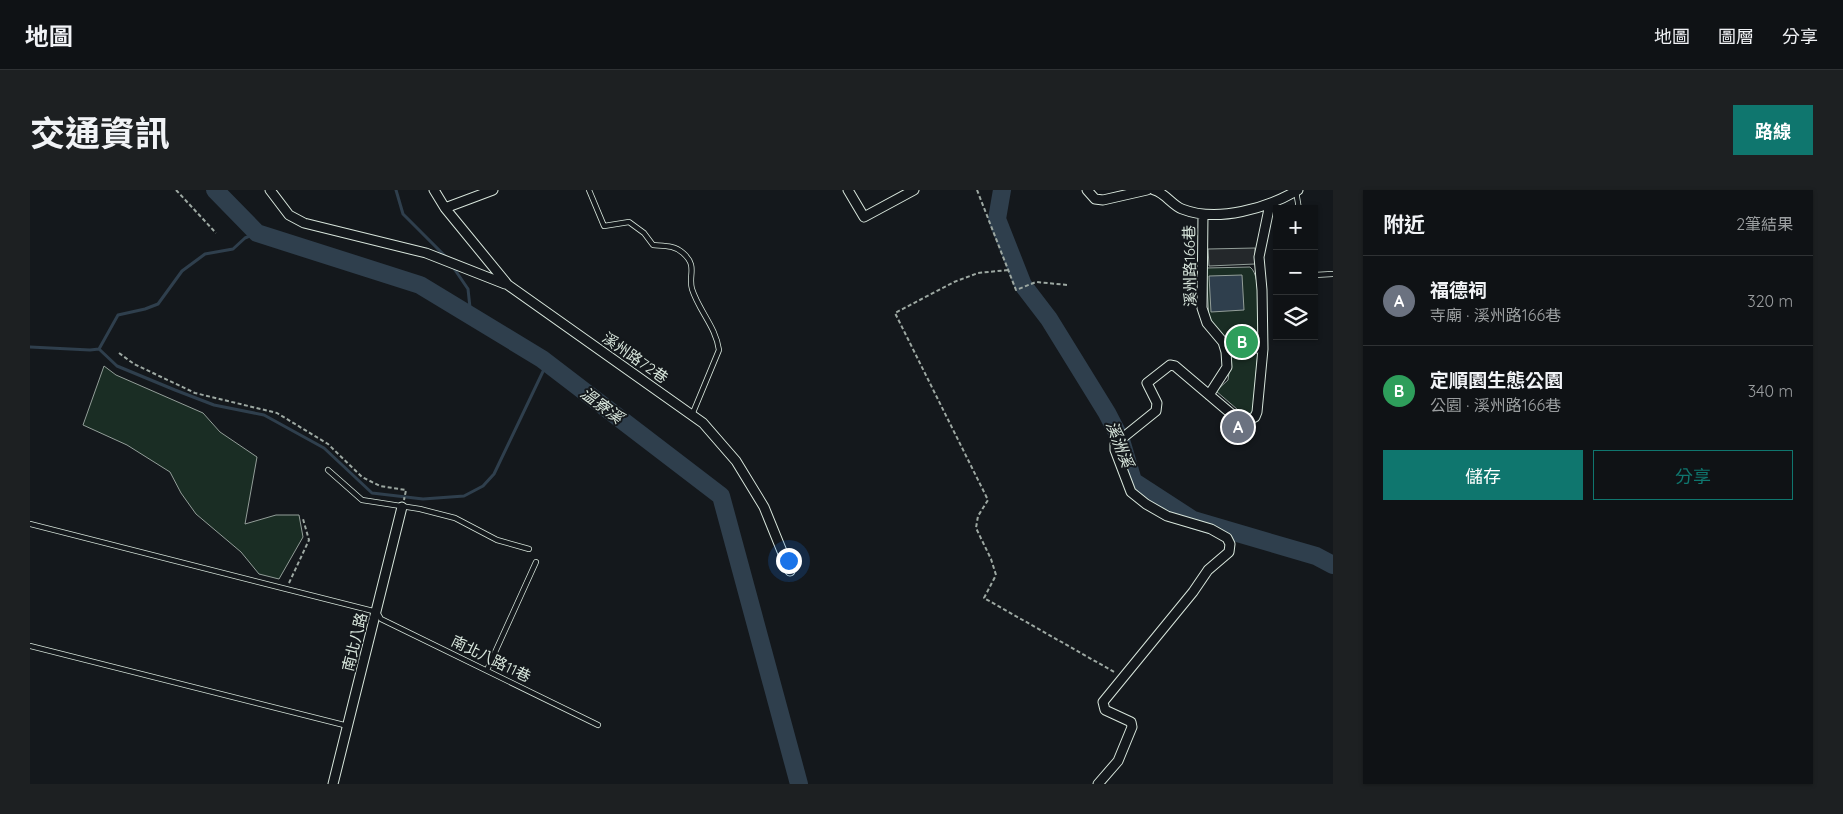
<!DOCTYPE html>
<html lang="zh-TW">
<head>
<meta charset="utf-8">
<style>
  body { margin:0; font-family:Quicksand,"Noto Sans TC",sans-serif; background:#1d2022; color:#f1f3f6 }
  .controls { position:absolute; right:15px; top:15px; display:grid; overflow:hidden; border-radius:0px; box-shadow:0 1px 4px #0004 }
  .controls button { width:45px; height:45px; display:grid; place-items:center; padding:0; border:0; border-bottom:1px solid #2f3234; background:#0f1215; color:#f1f3f6; font:25px sans-serif }
  .you { position:absolute; left:758px; top:370px; width:18px; height:18px; margin:-12px; border:4px solid #fff; border-radius:50%; background:#1a73e8; box-shadow:0 0 0 8px #1a73e833 }
  .badge { display:grid; place-items:center; width:32px; height:32px; border-radius:50%; background:#0f766e; color:#fff; font-size:16px; font-weight:700 }
  .pin { position:absolute; translate:-50% -50%; border:2px solid #fff; box-shadow:0 1px 5px #0006 }
  .list { margin:0; padding:0; list-style:none }
  h2 { display:flex; justify-content:space-between; align-items:center; height:65px; margin:0; padding:0 20px; font-size:21px }
  h2 small { font-size:16px; font-weight:400; color:#9b9ea0 }
  .list li { display:grid; grid-template-columns:32px 1fr auto; gap:15px; align-items:center; box-sizing:border-box; height:90px; padding:0 20px; border-top:1px solid #2f3234 }
  .list b { display:block; font-size:19px; white-space:nowrap }
  .list p { margin:0; font-size:16px; white-space:nowrap; color:#9b9ea0 }
  .list em { font-size:16px; font-style:normal; color:#9b9ea0 }
  .actions { display:flex; gap:10px; padding:15px 20px }
  .actions a { flex:1; padding:11px 0; border:1px solid #0f766e; border-radius:0px; text-align:center; font-size:18px; color:#0f766e }
  .actions .main { background:#0f766e; color:#fff }
  .icon { flex:none; width:28px; height:28px; fill:none; stroke:currentColor; stroke-width:2; stroke-linecap:round; stroke-linejoin:round }
  .map { position:relative; flex:none; width:1303px; height:594px; overflow:hidden; border-radius:0px }
  header { display:flex; align-items:center; gap:30px; box-sizing:border-box; height:70px; padding:0 25px; background:#0f1215; border-bottom:1px solid #2f3234 }
  header strong { font-size:24px }
  nav { display:flex; gap:28px; margin-inline-start:auto; font-size:18px }
  .intro { display:flex; align-items:center; justify-content:space-between; box-sizing:border-box; height:120px; padding:0 30px }
  h1 { margin:0; font-size:35px }
  .button { padding:12px 22px; border-radius:0px; background:#0f766e; color:#fff; font-size:18px; font-weight:700 }
  main { display:flex; gap:30px; padding:0 30px }
  aside { flex:1; background:#0f1215; border-radius:0px; box-shadow:0 1px 4px #0004 }
  .map>svg:first-child { display:block }
  .green { fill:#1a2d24; stroke:#939e99 }
  .parking { fill:#24282b; stroke:#939e99 }
  .water { fill:#2f3f4d; stroke:#939e99 }
  .lines { fill:none; stroke-linecap:round; stroke-linejoin:round }
  .stream { stroke:#2f3f4d; stroke-width:3 }
  .river { stroke:#2f3f4d; stroke-width:18 }
  .building { fill:#2c363c; stroke:#d8e6dc }
  .lane-casing { stroke:#d8e6dc; stroke-width:6 }
  .street-casing { stroke:#d8e6dc; stroke-width:11 }
  .path { stroke:#9da8a2; stroke-width:2; stroke-dasharray:4 2.5; stroke-linecap:butt }
  .lane { stroke:#14181c; stroke-width:4.5 }
  .street { stroke:#14181c; stroke-width:9 }
  .labels { text-anchor:middle; stroke-width:4; stroke-linejoin:round; paint-order:stroke }
  .street-label { font-size:15px; fill:#d8e6dc; stroke:#14181c }
  .water-label { font-size:16px; font-style:italic; fill:#d8e6dc; stroke:#14181c }
</style>
</head>
<body>
<header>
<strong>地圖</strong>
<nav><a>地圖</a><a>圖層</a><a>分享</a></nav>
</header>
<div class="intro"><h1>交通資訊</h1><a class="button">路線</a></div>
<main>
<div class="map">
<svg width="1303" height="594" viewBox="0 0 1303 594">
  <rect width="100%" height="100%" fill="#14181c"/>
  <path class="green" d="M 1220,77 C 1233,86 1227,138 1227,154 L 1228,161 L 1223,222 L 1215,226 L 1186,201 L 1198,190 L 1202,159 L 1190,141 L 1179,130 L 1176,78 Z
    M 74,176 L 86,185 L 173,223 L 190,242 L 227,267 L 215,334 L 246,325 L 269,325 L 273,347 L 249,389 L 229,384 L 211,362 L 166,324 L 151,303 L 140,282 L 97,255 L 53,235 Z"/>
  <path class="parking" d="M 1225,58 L 1225,74 L 1179,76 L 1178,59 Z"/>
  <path class="water" d="M 1212,85 L 1214,120 L 1181,122 L 1179,86 Z"/>
  <g class="lines">
    <path class="stream" d="M 366,0 L 373,24 L 417,68
      M 423,77 L 438,99 L 441,127
      M 0,157 L 60,160 L 69,159 L 88,125 L 115,119 L 128,114 L 152,81 L 175,64 L 203,59 L 215,48 L 227,43
      M 69,159 L 87,176 L 145,200 L 184,215 L 234,225 L 294,258 L 342,303 L 393,309 L 434,306 L 453,296 L 464,284 L 517,173"/>
    <path class="river" d="M 185,0 L 227,43 L 390,95 L 512,169 L 691,306 L 769,594
      M 972,0 L 967,29 L 993,95 L 1019,129 L 1077,223 L 1091,250 L 1103,291 L 1163,330 L 1286,366 L 1303,375"/>
  </g>
  <path class="building" d="M 1206,233 L 1211,234 L 1210,242 L 1206,241 Z"/>
  <g class="lines">
    <defs>
      <path id="lane" d="M 559,0 L 574,36 L 599,32 L 614,43 L 623,55 C 634,56 644,55 653,63 C 668,76 658,85 662,99 C 669,121 686,137 689,160 L 662,225
        M 1266,1 L 1269,19
        M 1284,85 L 1303,84
        M 298,280 L 332,310 L 390,319 L 425,328 L 467,350 L 499,359
        M 0,334 L 347,422 L 351,429 L 568,535
        M 0,456 L 318,536
        M 457,480 L 506,372"/>
      <path id="street" d="M 240,0 L 259,25 L 274,33 L 396,63 L 475,94
        M 404,0 L 415,18 L 478,95 L 673,233 L 706,271 L 734,317 L 760,381
        M 818,0 L 834,27 L 884,0
        M 1057,0 L 1065,9 L 1073,10 L 1117,0
        M 1124,0 C 1135,3 1142,15 1152,19 C 1188,33 1237,18 1268,0
        M 415,18 L 463,0
        M 1173,24 L 1172,118 L 1177,133 L 1193,152 L 1196,162 L 1197,177 L 1179,205
        M 1193,152 L 1233,159
        M 303,594 L 372,317
        M 1068,594 L 1088,571 L 1102,537 L 1101,532 L 1075,520 L 1073,512 L 1163,402 L 1178,380 L 1199,362 L 1200,354 L 1197,348 L 1181,339 L 1137,326 L 1116,314 L 1101,302 L 1085,260 L 1085,254 L 1126,221 L 1127,213 L 1117,193 L 1140,175 L 1145,176 L 1211,232 L 1225,227 L 1227,222 L 1233,159 L 1232,100 L 1229,67 L 1240,14"/>
    </defs>
    <use href="#lane" class="lane-casing"/>
    <use href="#street" class="street-casing"/>
    <path class="path" d="M 146,0 L 186,43
      M 947,0 L 986,100 L 1006,92 L 1038,95
      M 978,80 L 948,83 L 924,92 L 865,123 L 958,310 L 948,326 L 946,338 L 961,369 L 966,385 L 954,408 L 1086,483
      M 89,163 L 104,174 L 165,203 L 247,223 L 298,254 L 332,287 L 350,296 L 376,300 L 374,310
      M 259,393 L 279,350 L 273,329"/>
    <use href="#lane" class="lane"/>
    <use href="#street" class="street"/>
  </g>
  <g class="labels">
    <g class="street-label">
      <text transform="translate(1160 76) rotate(-91)" y="5">溪州路166巷</text>
      <text transform="translate(605 168) rotate(35)" y="5">溪州路72巷</text>
      <text transform="translate(325 452) rotate(-76)" y="5">南北八路</text>
      <text transform="translate(461 469) rotate(26)" y="5">南北八路11巷</text>
    </g>
    <g class="water-label">
      <text transform="translate(572 215) rotate(37)" y="6">溫寮溪</text>
      <text transform="translate(1090 254) rotate(69)" y="6">溪洲溪</text>
    </g>
  </g>
</svg>
<div class="controls">
<button>+</button>
<button>−</button>
<button><svg class="icon" aria-label="layers" viewBox="0 0 24 24"><path d="M12 4l9 5-9 5-9-5zM3 14l9 5 9-5"/></svg></button>
</div>
<div class="you"></div>
<div class="pin badge" style="left:1208px;top:237px;background:#6b7280">A</div>
<div class="pin badge" style="left:1212px;top:152px;background:#2e9e5b">B</div>
</div>
<aside>
<h2>附近<small>2筆結果</small></h2>
<ul class="list">
<li><span class="badge" style="background:#6b7280">A</span><div><b>福德祠</b><p>寺廟 · 溪州路166巷</p></div><em>320 m</em></li>
<li><span class="badge" style="background:#2e9e5b">B</span><div><b>定順園生態公園</b><p>公園 · 溪州路166巷</p></div><em>340 m</em></li>
</ul>
<div class="actions"><a class="main">儲存</a><a>分享</a></div>
</aside>
</main>
</body>
</html>
